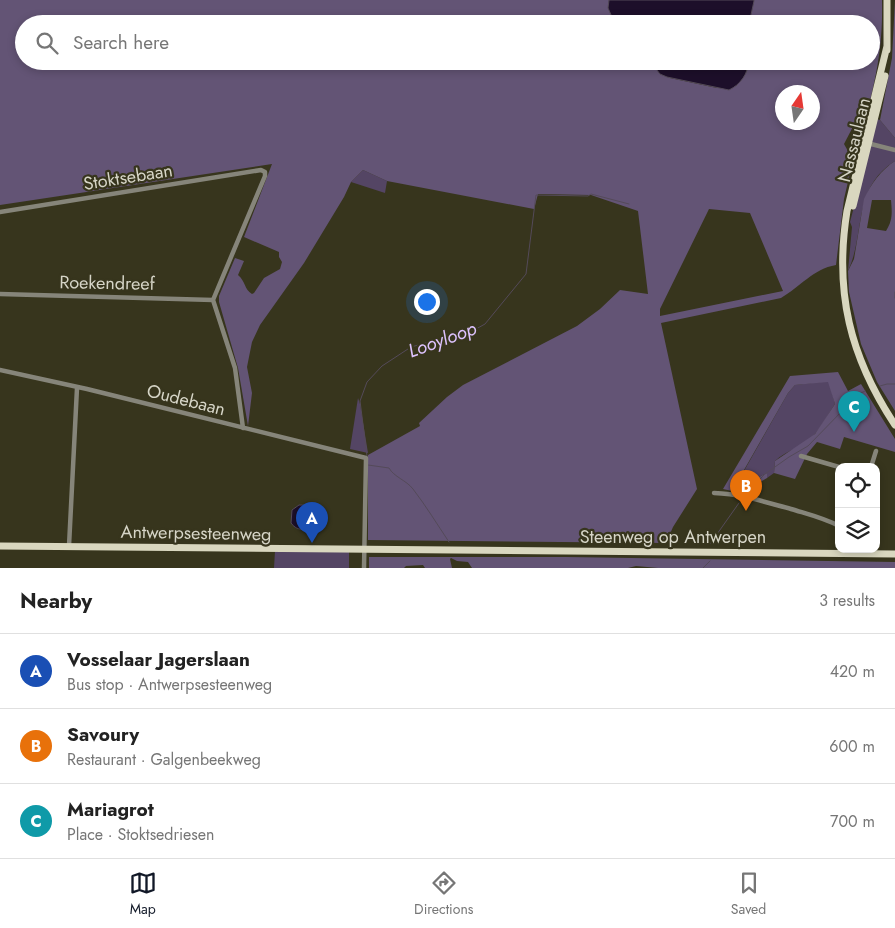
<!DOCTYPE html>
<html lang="en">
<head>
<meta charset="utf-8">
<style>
  body { margin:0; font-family:Jost,sans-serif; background:#f6f6f6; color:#222 }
  .controls { position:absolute; right:15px; bottom:15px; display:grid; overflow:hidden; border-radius:10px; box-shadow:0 2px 8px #0003 }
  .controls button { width:45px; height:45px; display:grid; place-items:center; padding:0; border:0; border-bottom:1px solid #e0e0e0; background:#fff; color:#222; font:25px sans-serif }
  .compass { position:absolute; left:775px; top:85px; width:45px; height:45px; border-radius:50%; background:#fff; box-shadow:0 2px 8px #0003; rotate:13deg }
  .you { position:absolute; left:426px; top:301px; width:18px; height:18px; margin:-12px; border:4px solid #fff; border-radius:50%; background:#1a73e8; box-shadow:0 0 0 8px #1a73e833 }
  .badge { display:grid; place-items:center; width:32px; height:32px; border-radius:50%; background:#111827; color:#fff; font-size:16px; font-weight:700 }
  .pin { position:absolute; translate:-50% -41px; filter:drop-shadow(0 1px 2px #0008) }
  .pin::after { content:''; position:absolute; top:26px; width:18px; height:15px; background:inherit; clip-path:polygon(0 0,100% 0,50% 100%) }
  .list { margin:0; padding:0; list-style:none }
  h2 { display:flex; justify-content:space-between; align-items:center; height:65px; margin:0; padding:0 20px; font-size:21px }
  h2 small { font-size:16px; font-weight:400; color:#767676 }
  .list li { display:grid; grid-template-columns:32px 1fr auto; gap:15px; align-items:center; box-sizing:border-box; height:75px; padding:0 20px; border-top:1px solid #e0e0e0 }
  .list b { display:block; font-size:19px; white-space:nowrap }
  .list p { margin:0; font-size:16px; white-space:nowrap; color:#767676 }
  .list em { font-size:16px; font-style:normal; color:#767676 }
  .icon { flex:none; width:28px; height:28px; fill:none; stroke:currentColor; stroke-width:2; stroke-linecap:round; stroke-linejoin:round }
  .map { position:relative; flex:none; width:895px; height:568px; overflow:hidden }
  .search { position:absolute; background:#fff; box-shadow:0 2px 8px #0003; left:15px; right:15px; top:15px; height:55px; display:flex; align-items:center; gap:12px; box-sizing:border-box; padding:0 18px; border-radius:28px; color:#767676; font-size:19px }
  .sheet { height:290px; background:#fff }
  nav { display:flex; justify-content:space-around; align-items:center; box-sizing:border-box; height:70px; border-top:1px solid #e0e0e0; background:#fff; font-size:14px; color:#767676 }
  nav a { display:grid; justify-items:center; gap:2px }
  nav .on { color:#111827 }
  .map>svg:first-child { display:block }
  .green { fill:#544564 }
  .forest { fill:#635475; fill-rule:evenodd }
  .water { fill:#1d0f2a; stroke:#544a59 }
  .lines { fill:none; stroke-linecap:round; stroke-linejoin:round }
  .stream { stroke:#544a59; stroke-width:1 }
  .street { stroke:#86857a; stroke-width:4.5 }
  .primary { stroke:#d9d7bf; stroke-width:7 }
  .labels { text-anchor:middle; stroke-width:4.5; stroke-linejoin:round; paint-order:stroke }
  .street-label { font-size:18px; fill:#d6d5c7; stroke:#37351d }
  .water-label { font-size:19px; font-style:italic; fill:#ddc2fd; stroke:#37351d }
</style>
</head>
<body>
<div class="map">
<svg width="895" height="568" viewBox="0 0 895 568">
  <rect width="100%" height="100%" fill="#37351d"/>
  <path class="green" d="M 877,119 L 880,120 L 895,138 L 895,161 C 852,188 866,232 848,271 L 852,227 L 850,222 Z
    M 363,170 L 387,181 L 385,193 L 351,182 Z
    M 829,381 L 835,404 C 829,413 822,426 815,434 C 805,447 786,450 775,461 L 774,473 L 767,478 L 767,473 L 757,478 L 751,484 L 740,483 L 740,478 L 788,393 L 795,385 Z
    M 358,398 L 360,404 L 368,453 L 350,449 Z
    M 275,551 L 349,551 L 349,568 L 274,568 Z"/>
  <path class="forest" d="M 0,0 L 609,0 L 608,8 L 612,17 L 629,24 L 24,24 L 24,61 L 650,61 L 653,66 L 670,78 L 717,88 L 736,86 L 747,71 L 748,61 L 871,61 L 871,24 L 749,24 L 754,0 L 882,0 C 883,45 877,74 866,117 L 858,117 L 844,144 L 853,160 L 844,199 L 836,265 C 813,269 800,287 781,298 L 661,323 L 697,489 L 673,527 L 666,543 L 368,540 L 368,455 L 420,426 L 419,423 L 447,397 L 463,385 L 577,326 L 600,309 L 620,290 L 648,294 L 638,211 L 591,195 L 538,194 L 534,209 L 387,181 L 363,170 L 351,182 L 344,197 L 304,263 L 260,325 L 252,342 L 247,367 L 252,393 L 248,426 L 238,368 L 219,302 L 219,296 L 235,258 L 244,261 L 238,275 C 246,282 244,289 252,294 L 254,293 L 264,278 L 280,269 L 282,262 L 279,257 L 279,252 L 244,237 L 272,164 L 0,205 ZM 782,92 L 812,92 L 812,122 L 782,122 ZM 709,209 L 750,213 L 783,291 L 660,316 L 660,309 Z
    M 895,0 L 895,138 L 880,120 L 892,58 Z
    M 895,161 L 895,411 L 877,382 L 861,344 L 849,292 L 848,271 L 854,259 L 864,199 C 871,184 881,170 895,161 ZM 872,200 L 891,200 C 892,212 893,220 886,231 L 867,228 Z
    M 838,372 L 848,391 L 861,384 L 895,439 L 895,452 L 844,437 L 840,449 L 817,442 L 807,454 L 795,479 L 774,473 L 775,461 L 815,434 L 835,404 L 828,382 L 795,385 L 788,393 L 740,477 L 740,483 L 751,484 L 757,478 L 767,473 L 767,478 L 750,488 L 746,494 L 723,489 L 790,376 Z
    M 369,557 L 566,557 L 895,562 L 895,568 L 658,568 L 636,566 L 628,568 L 472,568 L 468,562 L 457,561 L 451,558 L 450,559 L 452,568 L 425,568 L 423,565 L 406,566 L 404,568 L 369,568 Z"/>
  <path class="water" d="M 609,0 L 754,0 L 754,1 L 749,24 L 629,24 L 612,17 L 608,8 Z
    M 650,61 L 748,61 C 749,73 740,85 729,90 L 667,77 L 660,74 Z
    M 299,505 C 334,504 306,544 291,523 L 292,510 Z"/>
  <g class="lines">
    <path class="stream" d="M 895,292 L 895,298
      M 880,386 L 887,384 L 895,384
      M 367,456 L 360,401 L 367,382 L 382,366 L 411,347 L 476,329 L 485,324 L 526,274 L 536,195 L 588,196 L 591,194 L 629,204
      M 368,465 L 389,468 C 394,477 406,480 413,489 C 426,506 437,524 449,542
      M 746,486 L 756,483 L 765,474 L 789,457 L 808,446 L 844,409 L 849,399 L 865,391
      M 710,544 L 739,503
      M 703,568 L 710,561"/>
    <path class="street" d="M 867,143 L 895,150
      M 0,212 L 261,170 L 265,172 L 265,176 L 213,300
      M 0,294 L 213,300
      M 213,300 L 235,368 L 243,428
      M 0,370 L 87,389 L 366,458 L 364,568
      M 801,456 L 839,467
      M 871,467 L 876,451
      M 714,493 C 741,494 765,502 791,509 C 807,514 824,518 839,526
      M 69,546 L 77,388"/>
    <path class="primary" d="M 887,46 L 847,211 C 834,292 850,357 895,425
      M 887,50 L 887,0
      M 853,206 L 885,76
      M 0,546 L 895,554"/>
  </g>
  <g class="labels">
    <g class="street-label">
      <text transform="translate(854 140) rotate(-76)" y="6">Nassaulaan</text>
      <text transform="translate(128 177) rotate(-9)" y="6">Stoktsebaan</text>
      <text transform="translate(107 283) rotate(1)" y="6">Roekendreef</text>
      <text transform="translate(186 400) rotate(14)" y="6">Oudebaan</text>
      <text transform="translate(196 533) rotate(1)" y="6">Antwerpsesteenweg</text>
      <text x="673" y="543">Steenweg op Antwerpen</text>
    </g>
    <g class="water-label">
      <text transform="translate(442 339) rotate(-20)" y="7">Looyloop</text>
    </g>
  </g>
</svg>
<div class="controls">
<button><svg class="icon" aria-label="locate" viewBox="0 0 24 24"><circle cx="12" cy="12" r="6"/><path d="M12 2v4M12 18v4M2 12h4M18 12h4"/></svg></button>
<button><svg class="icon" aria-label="layers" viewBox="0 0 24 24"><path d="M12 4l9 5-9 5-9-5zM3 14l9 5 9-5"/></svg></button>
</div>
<svg class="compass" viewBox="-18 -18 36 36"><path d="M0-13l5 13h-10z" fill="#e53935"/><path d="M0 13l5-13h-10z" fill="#767676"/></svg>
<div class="you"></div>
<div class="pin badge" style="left:312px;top:543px;background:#1a4fb4">A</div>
<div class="pin badge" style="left:746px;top:511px;background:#e8710a">B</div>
<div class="pin badge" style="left:854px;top:432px;background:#0f9aa8">C</div>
<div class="search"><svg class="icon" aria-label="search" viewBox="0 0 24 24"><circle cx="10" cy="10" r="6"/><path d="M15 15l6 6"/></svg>Search here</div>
</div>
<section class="sheet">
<h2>Nearby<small>3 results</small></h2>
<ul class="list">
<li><span class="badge" style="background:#1a4fb4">A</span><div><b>Vosselaar Jagerslaan</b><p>Bus stop · Antwerpsesteenweg</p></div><em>420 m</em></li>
<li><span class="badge" style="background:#e8710a">B</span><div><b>Savoury</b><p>Restaurant · Galgenbeekweg</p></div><em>600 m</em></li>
<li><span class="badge" style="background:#0f9aa8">C</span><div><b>Mariagrot</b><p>Place · Stoktsedriesen</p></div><em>700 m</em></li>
</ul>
</section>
<nav>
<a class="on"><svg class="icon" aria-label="map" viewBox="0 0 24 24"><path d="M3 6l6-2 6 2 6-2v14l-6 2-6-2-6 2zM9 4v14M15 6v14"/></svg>Map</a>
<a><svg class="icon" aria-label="directions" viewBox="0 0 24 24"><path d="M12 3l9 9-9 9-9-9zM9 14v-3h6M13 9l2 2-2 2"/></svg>Directions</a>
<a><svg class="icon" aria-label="saved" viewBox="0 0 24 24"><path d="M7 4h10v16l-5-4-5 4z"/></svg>Saved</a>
</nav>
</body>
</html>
